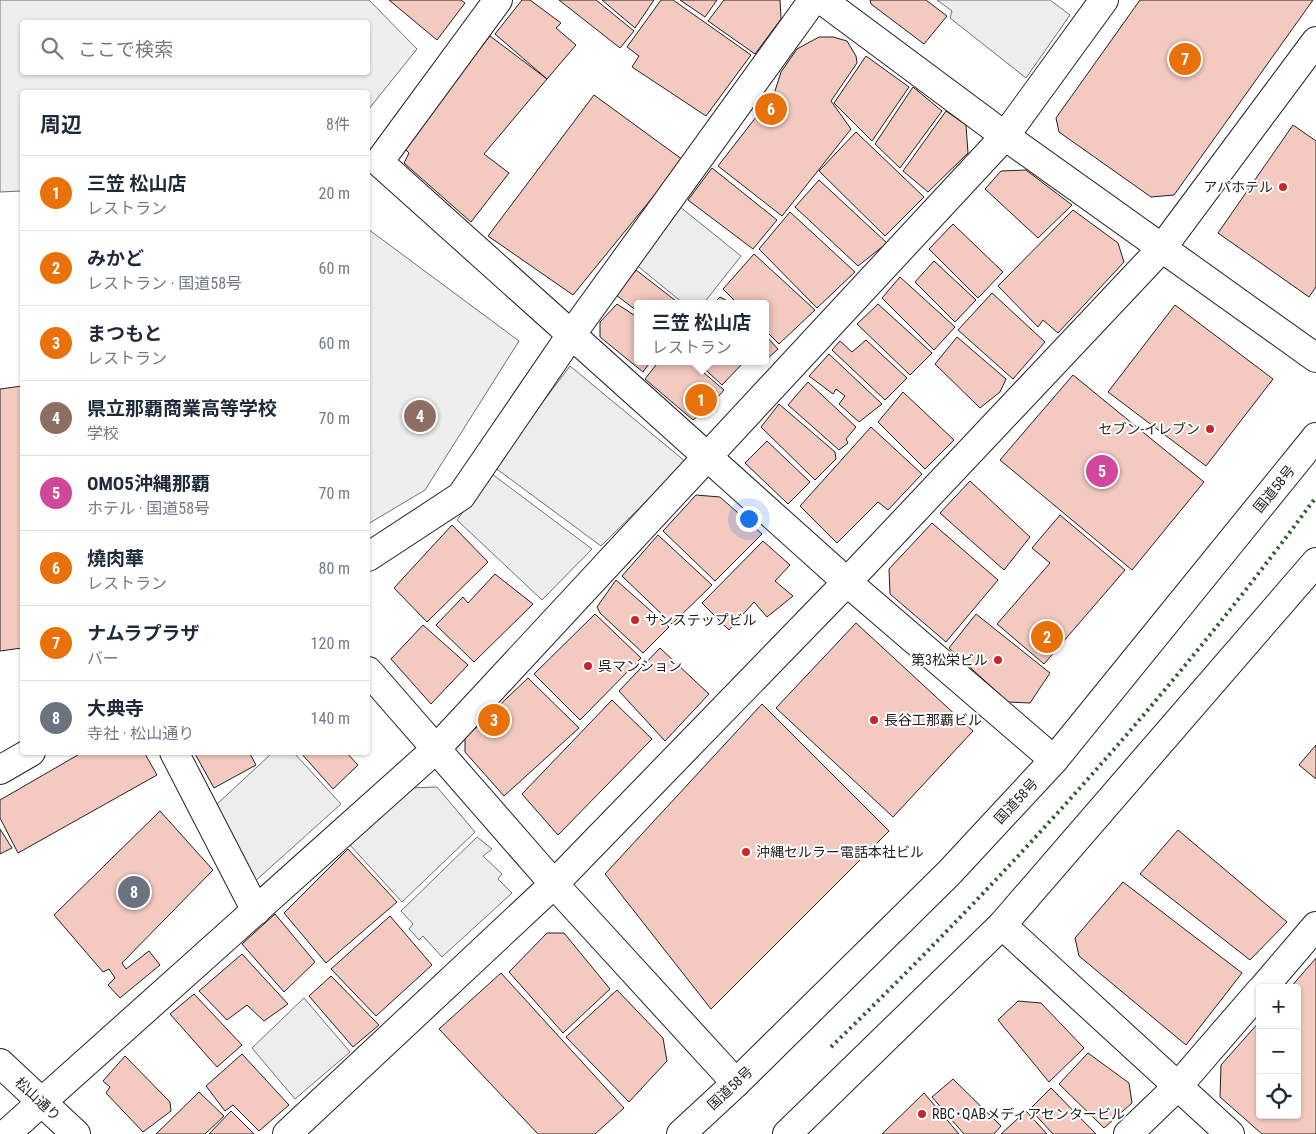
<!DOCTYPE html>
<html lang="ja">
<head>
<meta charset="utf-8">
<style>
  body { margin:0; font-family:"Roboto Condensed","Noto Sans JP",sans-serif; background:#f6f6f7; color:#1f2937 }
  .controls { position:absolute; right:15px; bottom:15px; display:grid; overflow:hidden; border-radius:5px; box-shadow:0 1px 4px #0004 }
  .controls button { width:45px; height:45px; display:grid; place-items:center; padding:0; border:0; border-bottom:1px solid #e0e1e3; background:#fff; color:#1f2937; font:25px sans-serif }
  .you { position:absolute; left:748px; top:518px; width:18px; height:18px; margin:-12px; border:4px solid #fff; border-radius:50%; background:#1a73e8; box-shadow:0 0 0 8px #1a73e833 }
  .badge { display:grid; place-items:center; width:32px; height:32px; border-radius:50%; background:#ea580c; color:#fff; font-size:16px; font-weight:700 }
  .pin { position:absolute; translate:-50% -50%; border:2px solid #fff; box-shadow:0 1px 5px #0006 }
  .popup { position:absolute; left:634px; top:300px; width:135px; height:65px; box-sizing:border-box; display:grid; place-content:center; border-radius:5px; background:#fff; filter:drop-shadow(0 1px 4px #0005); font-size:16px; white-space:nowrap; color:#747a83 }
  .popup b { font-size:19px; color:#1f2937 }
  .popup::after { content:''; position:absolute; left:50%; top:100%; margin-left:-10px; border:10px solid transparent; border-top-color:#fff }
  .list { margin:0; padding:0; list-style:none }
  h2 { display:flex; justify-content:space-between; align-items:center; height:65px; margin:0; padding:0 20px; font-size:21px }
  h2 small { font-size:16px; font-weight:400; color:#747a83 }
  .list li { display:grid; grid-template-columns:32px 1fr auto; gap:15px; align-items:center; box-sizing:border-box; height:75px; padding:0 20px; border-top:1px solid #e0e1e3 }
  .list b { display:block; font-size:19px; white-space:nowrap }
  .list p { margin:0; font-size:16px; white-space:nowrap; color:#747a83 }
  .list em { font-size:16px; font-style:normal; color:#747a83 }
  .icon { flex:none; width:28px; height:28px; fill:none; stroke:currentColor; stroke-width:2; stroke-linecap:round; stroke-linejoin:round }
  .map { position:relative; flex:none; width:1316px; height:1134px; overflow:hidden }
  .search { position:absolute; background:#fff; box-shadow:0 1px 4px #0004; left:20px; top:20px; width:350px; height:55px; display:flex; align-items:center; gap:12px; box-sizing:border-box; padding:0 18px; border-radius:5px; color:#747a83; font-size:19px }
  .panel { position:absolute; background:#fff; box-shadow:0 1px 4px #0004; left:20px; top:90px; width:350px; height:665px; border-radius:5px }
  .map>svg:first-child { display:block }
  .green { fill:#eee; stroke:#6f6f6f; fill-rule:evenodd }
  .parking { fill:#ededed; stroke:#6f6f6f }
  .building { fill:#f3c9c0; stroke:#222 }
  .lines { fill:none; stroke-linecap:round; stroke-linejoin:round }
  .minor-casing { stroke:#222; stroke-width:30 }
  .highway-casing { stroke:#222; stroke-width:30 }
  .minor { stroke:#fff; stroke-width:28 }
  .highway { stroke:#fff; stroke-width:28 }
  .hedge { stroke:#2f5e38; stroke-width:4; stroke-dasharray:2.5 4; stroke-linecap:butt }
  .poi-dot { fill:#c62828; stroke:#fff; stroke-width:2 }
  .labels { text-anchor:middle; stroke-width:4; stroke-linejoin:round; paint-order:stroke }
  .poi-label { font-size:14px; fill:#222; stroke:#fff; text-anchor:start }
  .street-label { font-size:14px; fill:#222; stroke:#fff }
</style>
</head>
<body>
<div class="map">
<svg width="1316" height="1134" viewBox="0 0 1316 1134">
  <rect width="100%" height="100%" fill="#fff"/>
  <path class="green" d="M 0,0 L 369,0 L 417,49 L 368,110 L 368,92 L 22,92 L 22,191 L 0,192 ZM 22,22 L 368,22 L 368,72 L 22,72 Z
    M 368,229 L 519,341 L 425,490 L 368,524 Z"/>
  <path class="parking" d="M 937,0 L 1050,0 L 1070,15 L 1026,78 L 950,18 L 952,11 Z
    M 679,206 L 741,256 L 703,304 L 684,304 L 634,263 Z
    M 570,366 L 686,462 L 601,546 L 494,467 Z
    M 492,474 L 592,549 L 542,600 L 457,520 Z
    M 272,753 L 294,753 L 341,804 L 253,883 L 201,819 Z
    M 437,787 L 475,832 L 402,902 L 350,845 L 409,788 Z
    M 477,837 L 492,849 L 483,856 L 502,874 L 498,879 L 512,893 L 442,957 L 423,936 L 419,940 L 409,929 L 413,924 L 401,911 Z
    M 304,998 L 350,1052 L 295,1099 L 252,1048 Z"/>
  <path class="building" d="M 389,0 L 461,0 L 465,3 L 437,40 Z
    M 522,0 L 530,0 L 561,23 L 556,28 L 576,45 L 547,79 L 495,34 Z
    M 559,0 L 596,0 L 634,31 L 620,48 Z
    M 602,0 L 654,0 L 635,28 Z
    M 661,0 L 673,0 L 751,55 L 706,116 L 632,67 L 639,56 L 627,47 Z
    M 680,0 L 717,0 L 705,17 Z
    M 724,0 L 780,0 L 781,19 L 755,54 L 708,21 Z
    M 870,0 L 926,0 L 947,16 L 924,44 L 871,4 Z
    M 1140,0 L 1313,0 L 1174,195 L 1151,197 L 1059,132 L 1056,118 Z
    M 490,36 L 547,79 L 484,154 L 509,173 L 471,222 L 404,163 L 409,153 L 401,145 Z
    M 819,37 L 833,37 L 847,41 L 856,56 L 857,63 L 831,101 L 851,129 L 782,216 L 718,166 L 774,94 L 781,72 L 797,49 Z
    M 866,56 L 909,87 L 872,141 L 834,103 Z
    M 913,87 L 942,111 L 900,168 L 875,144 Z
    M 594,95 L 683,160 L 573,295 L 488,236 Z
    M 946,111 L 966,125 L 968,153 L 928,192 L 903,171 Z
    M 1293,125 L 1316,141 L 1316,287 L 1309,297 L 1218,233 Z
    M 856,132 L 924,197 L 885,236 L 819,171 Z
    M 712,168 L 777,220 L 753,249 L 688,200 Z
    M 1026,170 L 1072,205 L 1038,238 L 985,189 L 1001,171 Z
    M 819,180 L 887,243 L 858,266 L 795,207 Z
    M 1073,210 L 1118,243 L 1124,262 L 1058,333 L 1043,320 L 1038,327 L 998,286 Z
    M 790,212 L 855,272 L 817,308 L 759,249 Z
    M 953,224 L 1003,272 L 978,298 L 929,249 Z
    M 754,254 L 815,310 L 779,344 L 765,330 L 765,304 L 738,304 L 723,289 Z
    M 934,261 L 976,300 L 955,322 L 915,282 Z
    M 636,270 L 680,304 L 637,304 L 637,311 L 616,295 Z
    M 900,277 L 955,327 L 934,350 L 882,298 Z
    M 992,293 L 1045,342 L 1013,379 L 958,330 Z
    M 720,297 L 733,304 L 713,304 Z
    M 617,304 L 637,317 L 637,361 L 651,361 L 643,372 L 600,337 L 600,322 Z
    M 878,304 L 932,353 L 910,375 L 857,324 Z
    M 1175,305 L 1273,379 L 1206,466 L 1108,392 Z
    M 765,335 L 778,349 L 765,361 Z
    M 957,337 L 1006,379 L 1000,392 L 980,408 L 935,364 Z
    M 866,340 L 907,378 L 885,400 L 832,350 L 840,341 L 852,352 Z
    M 829,354 L 882,404 L 859,422 L 839,404 L 845,396 L 836,389 L 833,394 L 809,376 Z
    M 659,361 L 690,361 L 724,390 L 709,407 L 693,420 L 645,379 Z
    M 696,361 L 745,361 L 722,385 Z
    M 1073,375 L 1204,482 L 1132,570 L 1000,460 Z
    M 808,382 L 856,427 L 846,439 L 848,443 L 839,450 L 788,405 Z
    M 22,386 L 22,648 L 0,651 L 0,389 Z
    M 903,392 L 954,440 L 925,469 L 878,422 Z
    M 779,404 L 835,452 L 836,459 L 815,480 L 761,427 Z
    M 871,427 L 922,474 L 888,510 L 878,502 L 837,543 L 800,506 Z
    M 767,441 L 810,482 L 788,504 L 745,463 Z
    M 970,481 L 1030,537 L 1004,570 L 940,513 Z
    M 696,495 L 720,497 L 762,534 L 715,581 L 663,531 Z
    M 1060,515 L 1125,570 L 1044,664 L 997,624 L 1050,563 L 1032,548 Z
    M 932,523 L 998,580 L 946,642 L 890,594 L 889,569 Z
    M 452,525 L 488,562 L 427,622 L 394,588 Z
    M 658,535 L 712,585 L 672,624 L 622,576 Z
    M 763,541 L 790,565 L 775,581 L 793,596 L 767,617 L 754,602 L 729,630 L 702,603 Z
    M 495,574 L 533,604 L 474,662 L 436,625 L 463,597 L 468,603 Z
    M 616,580 L 669,627 L 643,653 L 600,613 L 597,607 Z
    M 595,614 L 641,658 L 580,720 L 534,674 Z
    M 976,614 L 1050,673 L 1030,703 L 1008,702 L 949,648 Z
    M 856,623 L 973,731 L 893,817 L 776,708 Z
    M 423,625 L 468,665 L 431,704 L 391,659 Z
    M 660,648 L 709,694 L 665,741 L 619,691 Z
    M 528,678 L 579,728 L 504,796 L 465,752 L 465,738 Z
    M 612,700 L 652,739 L 558,835 L 522,794 Z
    M 762,704 L 889,831 L 711,1009 L 605,874 Z
    M 1316,745 L 1316,779 L 1299,765 Z
    M 83,752 L 144,752 L 157,775 L 18,853 L 0,818 L 0,800 Z
    M 194,752 L 249,752 L 256,765 L 214,788 Z
    M 300,752 L 346,752 L 358,765 L 333,789 Z
    M 160,811 L 213,870 L 122,963 L 126,969 L 149,951 L 160,965 L 120,998 L 108,985 L 115,978 L 109,969 L 103,972 L 54,915 Z
    M 0,829 L 12,848 L 0,854 Z
    M 1178,830 L 1287,922 L 1250,960 L 1140,874 Z
    M 348,849 L 397,902 L 326,963 L 284,913 Z
    M 1123,882 L 1242,973 L 1186,1045 L 1079,956 L 1075,938 Z
    M 275,914 L 315,962 L 284,992 L 242,944 Z
    M 390,916 L 432,965 L 376,1016 L 331,969 Z
    M 547,933 L 564,933 L 610,989 L 563,1033 L 509,972 Z
    M 242,954 L 288,1004 L 264,1021 L 247,1005 L 227,1020 L 199,991 Z
    M 1316,958 L 1316,1134 L 1262,1134 L 1220,1097 L 1221,1065 L 1260,1021 L 1260,1115 L 1297,1115 L 1297,988 L 1290,988 Z
    M 501,973 L 624,1108 L 595,1134 L 538,1134 L 439,1029 Z
    M 331,976 L 379,1025 L 353,1047 L 309,996 Z
    M 617,990 L 663,1038 L 667,1061 L 629,1102 L 566,1037 Z
    M 194,994 L 242,1045 L 217,1067 L 170,1014 Z
    M 1018,1001 L 1041,1003 L 1084,1048 L 1049,1082 L 998,1020 Z
    M 1088,1053 L 1129,1083 L 1132,1103 L 1104,1128 L 1059,1084 Z
    M 242,1054 L 289,1105 L 259,1131 L 233,1105 L 225,1111 L 206,1086 Z
    M 125,1056 L 170,1102 L 171,1111 L 143,1132 L 106,1093 L 110,1087 L 103,1081 Z
    M 953,1079 L 1001,1126 L 994,1134 L 964,1134 L 932,1097 Z
    M 1051,1088 L 1096,1134 L 1053,1134 L 1030,1109 Z
    M 199,1092 L 224,1116 L 205,1134 L 156,1134 Z
    M 924,1093 L 959,1134 L 882,1134 Z
    M 231,1111 L 254,1134 L 209,1134 Z
    M 1026,1111 L 1047,1134 L 1001,1134 Z"/>
  <g class="lines">
    <defs>
      <path id="minor" d="M 498,0 L 379,162 L 847,582 L 1054,760
        M 822,0 L 1005,136 L 1316,358
        M 368,557 L 461,496 L 571,335 L 813,0
        M 368,671 L 554,884 L 736,1083
        M 174,752 L 256,911
        M 0,770 L 31,752
        M 1002,925 L 1230,1134
        M 1263,988 L 1316,926
        M 0,1063 L 76,1134
        M 6,1134 L 436,749 L 1005,136 L 1104,0
        M 287,1134 L 554,884 L 847,582 L 1162,248 L 1316,41
        M 1128,1134 L 1178,1086 L 1260,991"/>
      <path id="highway" d="M 681,1134 L 736,1083 L 949,873 L 1054,760 L 1316,437
        M 787,1134 L 1002,925 L 1316,562"/>
    </defs>
    <use href="#minor" class="minor-casing"/>
    <use href="#highway" class="highway-casing"/>
    <use href="#minor" class="minor"/>
    <use href="#highway" class="highway"/>
    <path class="hedge" d="M 831,1047 C 1007,876 1171,695 1316,497"/>
  </g>
  <g class="poi-dot">
    <circle cx="1283" cy="187" r="5"/>
    <circle cx="1210" cy="429" r="5"/>
    <circle cx="635" cy="620" r="5"/>
    <circle cx="998" cy="660" r="5"/>
    <circle cx="588" cy="666" r="5"/>
    <circle cx="874" cy="720" r="5"/>
    <circle cx="746" cy="852" r="5"/>
    <circle cx="922" cy="1114" r="5"/>
  </g>
  <g class="labels">
    <g class="poi-label">
      <text x="1273" y="192" text-anchor="end">アパホテル</text>
      <text x="1200" y="434" text-anchor="end">セブン-イレブン</text>
      <text x="645" y="625">サンステップビル</text>
      <text x="988" y="665" text-anchor="end">第3松栄ビル</text>
      <text x="598" y="671">呉マンション</text>
      <text x="884" y="725">長谷工那覇ビル</text>
      <text x="756" y="857">沖縄セルラー電話本社ビル</text>
      <text x="932" y="1119">RBC･QABメディアセンタービル</text>
    </g>
    <g class="street-label">
      <text transform="translate(1274 489) rotate(-51)" y="5">国道58号</text>
      <text transform="translate(1016 801) rotate(-47)" y="5">国道58号</text>
      <text transform="translate(730 1088) rotate(-43)" y="5">国道58号</text>
      <text transform="translate(38 1099) rotate(43)" y="5">松山通り</text>
    </g>
  </g>
</svg>
<div class="controls">
<button>+</button>
<button>−</button>
<button><svg class="icon" aria-label="locate" viewBox="0 0 24 24"><circle cx="12" cy="12" r="6"/><path d="M12 2v4M12 18v4M2 12h4M18 12h4"/></svg></button>
</div>
<div class="you"></div>
<div class="pin badge" style="left:701px;top:400px;background:#e8710a">1</div>
<div class="popup"><b>三笠 松山店</b>レストラン</div>
<div class="pin badge" style="left:1047px;top:637px;background:#e8710a">2</div>
<div class="pin badge" style="left:494px;top:720px;background:#e8710a">3</div>
<div class="pin badge" style="left:420px;top:416px;background:#8d6e63">4</div>
<div class="pin badge" style="left:1102px;top:471px;background:#d1479c">5</div>
<div class="pin badge" style="left:771px;top:109px;background:#e8710a">6</div>
<div class="pin badge" style="left:1185px;top:59px;background:#e8710a">7</div>
<div class="pin badge" style="left:134px;top:892px;background:#6b7280">8</div>
<div class="search"><svg class="icon" aria-label="search" viewBox="0 0 24 24"><circle cx="10" cy="10" r="6"/><path d="M15 15l6 6"/></svg>ここで検索</div>
<section class="panel">
<h2>周辺<small>8件</small></h2>
<ul class="list">
<li><span class="badge" style="background:#e8710a">1</span><div><b>三笠 松山店</b><p>レストラン</p></div><em>20 m</em></li>
<li><span class="badge" style="background:#e8710a">2</span><div><b>みかど</b><p>レストラン · 国道58号</p></div><em>60 m</em></li>
<li><span class="badge" style="background:#e8710a">3</span><div><b>まつもと</b><p>レストラン</p></div><em>60 m</em></li>
<li><span class="badge" style="background:#8d6e63">4</span><div><b>県立那覇商業高等学校</b><p>学校</p></div><em>70 m</em></li>
<li><span class="badge" style="background:#d1479c">5</span><div><b>OMO5沖縄那覇</b><p>ホテル · 国道58号</p></div><em>70 m</em></li>
<li><span class="badge" style="background:#e8710a">6</span><div><b>燒肉華</b><p>レストラン</p></div><em>80 m</em></li>
<li><span class="badge" style="background:#e8710a">7</span><div><b>ナムラプラザ</b><p>バー</p></div><em>120 m</em></li>
<li><span class="badge" style="background:#6b7280">8</span><div><b>大典寺</b><p>寺社 · 松山通り</p></div><em>140 m</em></li>
</ul>
</section>
</div>
</body>
</html>
